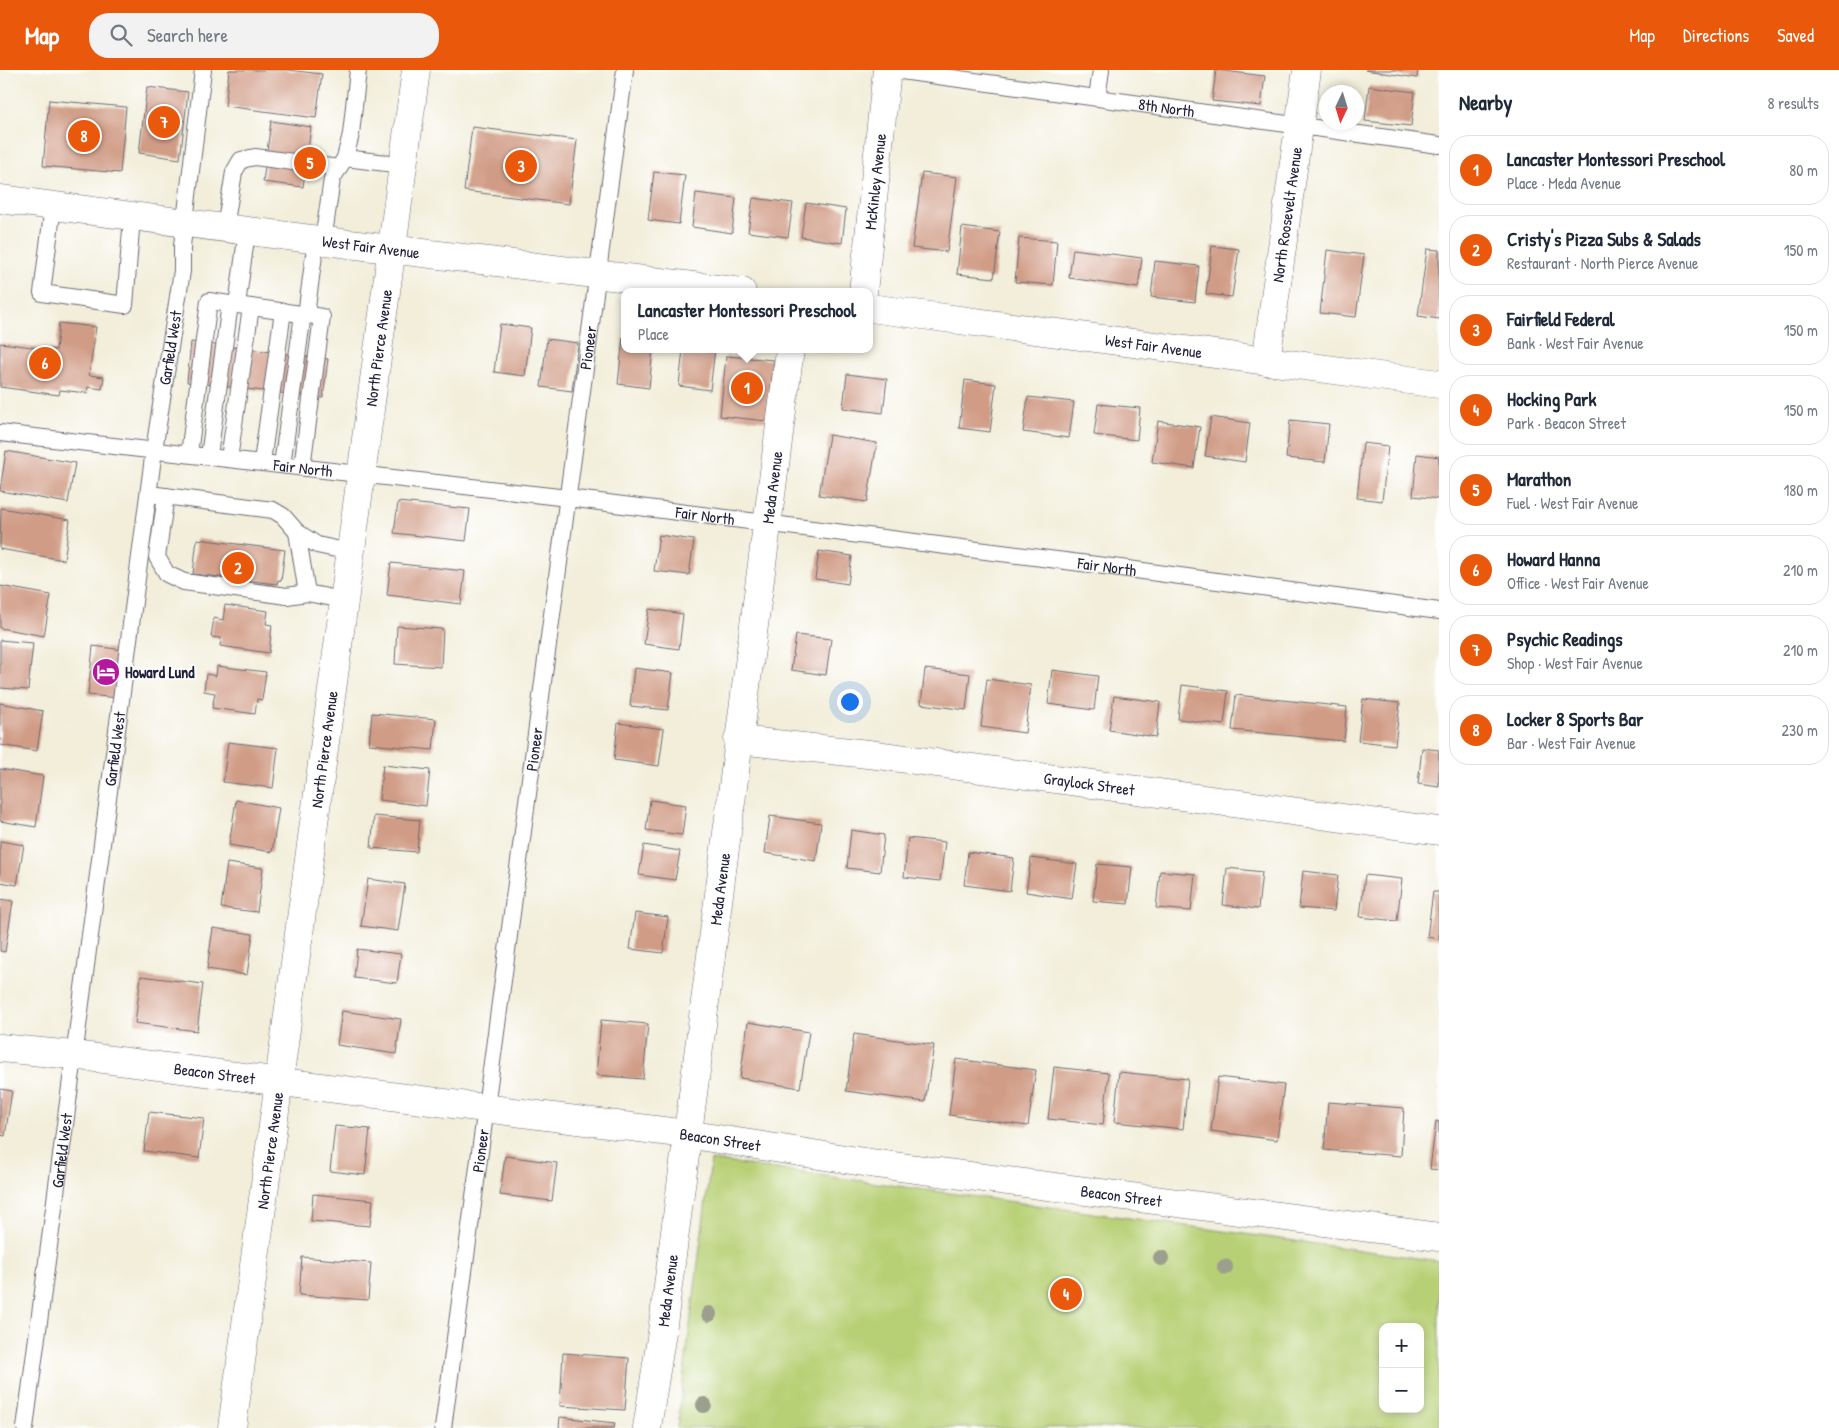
<!DOCTYPE html>
<html lang="en">
<head>
<meta charset="utf-8">
<style>
  body { margin:0; font-family:"Patrick Hand",sans-serif; background:#f2f2f3; color:#1f2937 }
  .controls { position:absolute; right:15px; bottom:15px; display:grid; overflow:hidden; border-radius:10px; box-shadow:0 2px 8px #0003 }
  .controls button { width:45px; height:45px; display:grid; place-items:center; padding:0; border:0; border-bottom:1px solid #e0e1e3; background:#fff; color:#1f2937; font:25px sans-serif }
  .compass { position:absolute; left:1319px; top:15px; width:45px; height:45px; border-radius:50%; background:#fff; box-shadow:0 2px 8px #0003; rotate:184deg }
  .you { position:absolute; left:849px; top:631px; width:18px; height:18px; margin:-12px; border:4px solid #fff; border-radius:50%; background:#1a73e8; box-shadow:0 0 0 8px #1a73e833 }
  .badge { display:grid; place-items:center; width:32px; height:32px; border-radius:50%; background:#ea580c; color:#fff; font-size:16px; font-weight:700 }
  .pin { position:absolute; translate:-50% -50%; border:2px solid #fff; box-shadow:0 1px 5px #0006 }
  .popup { position:absolute; left:621px; top:218px; width:252px; height:65px; box-sizing:border-box; display:grid; place-content:center; border-radius:10px; background:#fff; filter:drop-shadow(0 1px 4px #0005); font-size:16px; white-space:nowrap; color:#747a83 }
  .popup b { font-size:19px; color:#1f2937 }
  .popup::after { content:''; position:absolute; left:50%; top:100%; margin-left:-10px; border:10px solid transparent; border-top-color:#fff }
  .list { margin:0; padding:0; list-style:none }
  h2 { display:flex; justify-content:space-between; align-items:center; height:65px; margin:0; padding:0 20px; font-size:21px }
  h2 small { font-size:16px; font-weight:400; color:#747a83 }
  .list li { display:grid; grid-template-columns:32px 1fr auto; gap:15px; align-items:center; box-sizing:border-box; height:70px; margin:0 10px 10px; padding:0 10px; border:1px solid #e0e1e3; border-radius:20px }
  .list b { display:block; font-size:19px; white-space:nowrap }
  .list p { margin:0; font-size:16px; white-space:nowrap; color:#747a83 }
  .list em { font-size:16px; font-style:normal; color:#747a83 }
  .icon { flex:none; width:28px; height:28px; fill:none; stroke:currentColor; stroke-width:2; stroke-linecap:round; stroke-linejoin:round }
  .map { position:relative; flex:none; width:1439px; height:1358px; overflow:hidden }
  header { display:flex; align-items:center; gap:30px; box-sizing:border-box; height:70px; padding:0 25px; background:#ea580c; color:#fff }
  header strong { font-size:24px }
  nav { display:flex; gap:28px; margin-inline-start:auto; font-size:18px }
  .search { width:350px; height:45px; background:#f2f2f3; display:flex; align-items:center; gap:12px; box-sizing:border-box; padding:0 18px; border-radius:20px; color:#747a83; font-size:19px }
  main { display:flex }
  aside { flex:1; background:#fff }
  .map>svg:first-child { display:block }
  .green { fill:#b7d075; stroke:#6c7958; fill-rule:evenodd }
  .building { fill:#d09c86 }
  .lines { fill:none; stroke-linecap:round; stroke-linejoin:round }
  .service-casing { stroke:#6b6973; stroke-width:18 }
  .minor-casing { stroke:#6b6973; stroke-width:29 }
  .tertiary-casing { stroke:#6b6973; stroke-width:29 }
  .service { stroke:#fff; stroke-width:16 }
  .minor { stroke:#fff; stroke-width:28 }
  .tertiary { stroke:#fff; stroke-width:28 }
  .tree { fill:#9c9f8e }
  .labels { text-anchor:middle; stroke-width:4; stroke-linejoin:round; paint-order:stroke }
  .street-label { font-size:16px; fill:#22223b; stroke:#fff }
  .poi-label { font-size:16px; font-weight:bold; fill:#22223b; stroke:#fff; text-anchor:start }
</style>
</head>
<body>
<header>
<strong>Map</strong>
<div class="search"><svg class="icon" aria-label="search" viewBox="0 0 24 24"><circle cx="10" cy="10" r="6"/><path d="M15 15l6 6"/></svg>Search here</div>
<nav><a>Map</a><a>Directions</a><a>Saved</a></nav>
</header>
<main>
<div class="map">
<svg width="1439" height="1358" viewBox="0 0 1439 1358">
  <rect width="100%" height="100%" fill="#fff"/>
  <filter id="ink" filterUnits="userSpaceOnUse"><feTurbulence type="fractalNoise" baseFrequency=".02" numOctaves="2"/><feDisplacementMap in="SourceGraphic" scale="10" xChannelSelector="R" yChannelSelector="G"/><feConvolveMatrix kernelMatrix="1 2 1 2 8 2 1 2 1" color-interpolation-filters="sRGB"/></filter>
  <filter id="wash" filterUnits="userSpaceOnUse"><feTurbulence type="fractalNoise" baseFrequency=".0096" numOctaves="4" result="noise"/><feDisplacementMap in="SourceGraphic" scale="20" xChannelSelector="R" yChannelSelector="G"/><feGaussianBlur stdDeviation="1.12" result="paint"/><feColorMatrix in="noise" values="0 0 0 0 0 0 0 0 0 0 0 0 0 0 0 0 0 1.4 0 .05"/><feComposite in="paint" operator="in"/></filter>
  <g filter="url(#wash)">
    <rect width="100%" height="100%" fill="#f2eeda"/>
    <path class="green" d="M 711,1090 L 1439,1191 L 1439,1358 L 677,1358 ZM 1383,1257 L 1420,1257 L 1420,1339 L 1383,1339 Z"/>
    <g id="blocks">
      <path class="building" d="M 229,0 L 288,0 L 322,4 L 316,48 L 225,36 Z
        M 1216,0 L 1265,6 L 1261,36 L 1212,31 Z
        M 1365,0 L 1418,0 L 1417,8 Z
        M 1369,16 L 1415,22 L 1411,56 L 1365,51 Z
        M 147,17 L 188,22 L 180,89 L 139,83 Z
        M 49,30 L 126,37 L 120,103 L 43,96 Z
        M 271,51 L 311,57 L 303,117 L 263,112 Z
        M 472,57 L 577,70 L 569,134 L 464,121 Z
        M 654,102 L 685,105 L 679,154 L 648,150 Z
        M 922,103 L 957,107 L 947,182 L 912,178 Z
        M 696,123 L 736,128 L 732,163 L 692,157 Z
        M 753,128 L 793,133 L 788,167 L 748,162 Z
        M 806,133 L 846,139 L 842,173 L 801,167 Z
        M 962,157 L 1000,162 L 994,208 L 957,204 Z
        M 1019,168 L 1057,171 L 1053,215 L 1015,212 Z
        M 1212,176 L 1239,179 L 1232,227 L 1206,224 Z
        M 1073,179 L 1142,188 L 1138,218 L 1069,208 Z
        M 1427,179 L 1439,180 L 1439,249 L 1418,246 Z
        M 1327,180 L 1364,185 L 1356,247 L 1320,243 Z
        M 1155,191 L 1199,196 L 1195,232 L 1151,227 Z
        M 59,253 L 96,257 L 89,305 L 104,307 L 102,319 L 88,317 L 87,323 L 60,320 L 59,325 L 0,317 L 0,273 L 56,280 Z
        M 500,254 L 531,258 L 525,306 L 494,302 Z
        M 623,267 L 624,279 L 653,279 L 649,318 L 618,314 Z
        M 547,269 L 578,273 L 572,321 L 541,317 Z
        M 191,272 L 328,289 L 323,328 L 187,312 Z
        M 683,279 L 715,279 L 710,320 L 679,316 Z
        M 726,286 L 774,290 L 767,351 L 720,346 Z
        M 847,304 L 887,309 L 883,343 L 843,338 Z
        M 965,310 L 996,314 L 990,362 L 959,358 Z
        M 1028,327 L 1074,332 L 1069,368 L 1023,362 Z
        M 1098,334 L 1140,338 L 1137,370 L 1094,365 Z
        M 1211,347 L 1250,353 L 1245,392 L 1205,386 Z
        M 1290,350 L 1329,354 L 1325,392 L 1286,388 Z
        M 1158,351 L 1200,357 L 1194,398 L 1152,392 Z
        M 829,365 L 877,373 L 867,432 L 819,425 Z
        M 1363,373 L 1388,376 L 1382,431 L 1357,428 Z
        M 6,381 L 75,393 L 68,433 L 0,421 Z
        M 1417,384 L 1439,387 L 1439,429 L 1413,426 Z
        M 398,432 L 470,439 L 466,471 L 394,463 Z
        M 1,438 L 70,450 L 64,490 L 0,479 Z
        M 659,465 L 694,470 L 689,505 L 654,501 Z
        M 197,469 L 285,480 L 281,511 L 278,510 L 277,514 L 193,504 Z
        M 819,481 L 852,486 L 848,514 L 815,509 Z
        M 391,493 L 465,501 L 461,534 L 387,525 Z
        M 0,516 L 51,525 L 44,566 L 0,558 Z
        M 225,535 L 268,541 L 266,554 L 272,555 L 269,583 L 220,576 L 221,568 L 211,567 L 214,548 L 223,550 Z
        M 649,539 L 683,544 L 679,579 L 644,574 Z
        M 397,556 L 443,559 L 441,597 L 395,594 Z
        M 796,565 L 831,569 L 826,605 L 791,600 Z
        M 0,570 L 33,573 L 28,620 L 0,618 Z
        M 93,576 L 124,580 L 118,628 L 88,625 Z
        M 217,596 L 266,602 L 262,630 L 257,629 L 255,644 L 212,638 L 215,623 L 204,621 L 206,604 L 216,606 Z
        M 634,598 L 673,603 L 668,640 L 630,636 Z
        M 925,599 L 970,604 L 966,640 L 921,634 Z
        M 1052,600 L 1098,606 L 1094,640 L 1048,634 Z
        M 987,609 L 1031,615 L 1025,663 L 981,657 Z
        M 1182,615 L 1228,621 L 1224,655 L 1178,649 Z
        M 1236,625 L 1347,637 L 1344,671 L 1232,660 Z
        M 1114,626 L 1160,632 L 1156,667 L 1109,660 Z
        M 1363,629 L 1400,633 L 1395,675 L 1358,671 Z
        M 0,633 L 43,641 L 37,681 L 0,675 Z
        M 372,643 L 436,649 L 433,680 L 369,674 Z
        M 618,653 L 664,659 L 659,696 L 614,690 Z
        M 228,672 L 278,678 L 273,718 L 223,712 Z
        M 1422,678 L 1439,680 L 1439,717 L 1418,714 Z
        M 383,695 L 430,700 L 426,736 L 379,730 Z
        M 0,699 L 43,706 L 36,757 L 0,751 Z
        M 236,730 L 279,738 L 272,782 L 229,775 Z
        M 650,730 L 686,735 L 682,765 L 646,760 Z
        M 374,746 L 420,750 L 417,782 L 371,778 Z
        M 770,746 L 821,753 L 816,791 L 765,783 Z
        M 851,760 L 884,765 L 880,802 L 847,798 Z
        M 908,768 L 945,772 L 940,811 L 904,807 Z
        M 0,771 L 24,775 L 17,815 L 0,812 Z
        M 644,775 L 680,781 L 675,810 L 639,805 Z
        M 968,782 L 1014,788 L 1010,821 L 964,815 Z
        M 1031,788 L 1077,794 L 1072,829 L 1026,822 Z
        M 227,793 L 263,798 L 257,842 L 221,838 Z
        M 1097,794 L 1132,797 L 1128,834 L 1093,831 Z
        M 1227,798 L 1262,802 L 1258,839 L 1223,835 Z
        M 1160,801 L 1195,804 L 1191,841 L 1156,838 Z
        M 1303,801 L 1338,805 L 1334,841 L 1299,838 Z
        M 1365,805 L 1402,809 L 1397,851 L 1360,847 Z
        M 368,809 L 405,814 L 398,861 L 361,856 Z
        M 1433,822 L 1439,822 L 1439,869 L 1427,867 Z
        M 0,829 L 13,831 L 5,882 L 0,881 Z
        M 635,843 L 668,847 L 663,883 L 630,879 Z
        M 213,858 L 253,864 L 247,905 L 207,899 Z
        M 357,879 L 401,884 L 397,913 L 354,908 Z
        M 141,906 L 203,914 L 197,961 L 135,953 Z
        M 342,941 L 401,949 L 396,984 L 337,975 Z
        M 601,950 L 648,954 L 643,1009 L 596,1005 Z
        M 748,952 L 809,962 L 800,1018 L 740,1008 Z
        M 854,964 L 934,975 L 925,1032 L 846,1021 Z
        M 956,989 L 1036,1000 L 1028,1056 L 949,1045 Z
        M 1054,997 L 1109,1003 L 1103,1055 L 1048,1049 Z
        M 1119,1002 L 1188,1009 L 1183,1059 L 1114,1052 Z
        M 1218,1007 L 1284,1015 L 1277,1070 L 1211,1061 Z
        M 0,1019 L 12,1021 L 5,1066 L 0,1065 Z
        M 1328,1032 L 1404,1038 L 1401,1086 L 1324,1080 Z
        M 149,1042 L 204,1048 L 199,1088 L 144,1081 Z
        M 1436,1051 L 1439,1052 L 1439,1100 L 1430,1099 Z
        M 335,1056 L 370,1059 L 365,1105 L 330,1101 Z
        M 505,1086 L 557,1093 L 552,1131 L 500,1125 Z
        M 313,1124 L 373,1130 L 370,1156 L 311,1151 Z
        M 302,1187 L 371,1193 L 368,1230 L 299,1225 Z
        M 563,1283 L 629,1288 L 625,1340 L 560,1336 Z
        M 560,1347 L 615,1353 L 614,1358 L 559,1358 Z"/>
    </g>
  </g>
  <g filter="url(#ink)">
    <use href="#blocks" fill-opacity="0" stroke="#6b6973" stroke-width="1"/>
    <g class="lines">
      <defs>
        <g id="service">
          <path id="s1" d="M 894,0 L 1439,75"/>
          <path d="M 1097,28 L 1101,0"/>
          <path d="M 345,88 L 351,64 L 358,0"/>
          <path d="M 53,136 L 42,223 L 125,235 L 132,147"/>
          <path d="M 225,158 L 234,102 L 241,90 L 255,87 L 339,98"/>
          <path d="M 323,171 L 332,109 L 345,88 L 403,95"/>
          <path d="M 237,235 L 247,161"/>
          <path d="M 306,245 L 316,170"/>
          <path id="s2" d="M 0,363 L 568,428 L 1128,499 L 1439,541"/>
          <path d="M 189,384 L 209,231 L 322,247 L 302,397"/>
          <path d="M 209,386 L 230,234"/>
          <path d="M 229,389 L 251,237"/>
          <path d="M 262,392 L 283,241"/>
          <path d="M 282,395 L 303,244"/>
          <path d="M 157,425 L 273,440 L 283,446 L 297,462"/>
          <path d="M 166,426 L 157,487 L 167,504 L 184,512 L 287,526 L 307,523"/>
          <path d="M 343,530 L 307,523 L 297,462 L 317,475 L 350,482"/>
          <path id="s3" d="M 25,1358 L 154,380 L 182,201 L 182,176 L 203,0"/>
          <path id="s4" d="M 443,1358 L 625,0"/>
        </g>
        <g id="minor">
          <path id="s5" d="M 863,222 L 887,0"/>
          <path id="s6" d="M 1266,291 L 1307,0"/>
          <path id="s7" d="M 738,670 L 877,685 L 1439,761"/>
          <path id="s8" d="M 0,978 L 73,985 L 686,1064 L 870,1093 L 1439,1167"/>
          <path id="s9" d="M 647,1358 L 662,1262 L 790,279"/>
        </g>
        <g id="tertiary">
          <path id="s10" d="M 0,129 L 357,175 L 742,222"/>
          <path id="s11" d="M 870,238 L 1439,314"/>
          <path id="s12" d="M 232,1358 L 416,0"/>
        </g>
      </defs>
      <use href="#service" class="service-casing"/>
      <use href="#minor" class="minor-casing"/>
      <use href="#tertiary" class="tertiary-casing"/>
      <use href="#service" class="service"/>
      <use href="#minor" class="minor"/>
      <use href="#tertiary" class="tertiary"/>
    </g>
    <g class="tree">
      <circle cx="1161" cy="1188" r="8"/>
      <circle cx="1225" cy="1197" r="8"/>
      <circle cx="709" cy="1244" r="8"/>
      <circle cx="704" cy="1335" r="8"/>
    </g>
  </g>
  <defs>
    <symbol id="hotel-disc" viewBox="-11 -11 22 22"><circle r="9.5" fill="#b5179e" stroke="#fff"/><path d="M-6-4.5h1.5V1H6V5H4.5V3h-9V5H-6ZM-4 0a1.8 1.8 0 1 1 3.6 0ZM.5 0V-2.5h3Q6-2.5 6 0Z" fill="#fff"/></symbol>
  </defs>
  <g fill-rule="evenodd">
    <use href="#hotel-disc" x="90" y="586" width="32" height="32"/>
  </g>
  <g class="labels">
    <g class="street-label">
      <text dy="6" stroke="none"><textPath href="#s1" startOffset="275">8th North</textPath></text>
      <text dy="6" stroke="none"><textPath href="#s5" startOffset="111">McKinley Avenue</textPath></text>
      <text dy="6" stroke="none"><textPath href="#s6" startOffset="148">North Roosevelt Avenue</textPath></text>
      <text dy="6" stroke="none"><textPath href="#s10" startOffset="374">West Fair Avenue</textPath></text>
      <text dy="6" stroke="none"><textPath href="#s11" startOffset="286">West Fair Avenue</textPath></text>
      <text dy="6" stroke="none"><textPath href="#s4" startOffset="1090">Pioneer</textPath></text>
      <text dy="6" stroke="none"><textPath href="#s3" startOffset="1090">Garfield West</textPath></text>
      <text dy="6" stroke="none"><textPath href="#s12" startOffset="1090">North Pierce Avenue</textPath></text>
      <text dy="6" stroke="none"><textPath href="#s2" startOffset="305">Fair North</textPath></text>
      <text dy="6" stroke="none"><textPath href="#s9" startOffset="949">Meda Avenue</textPath></text>
      <text dy="6" stroke="none"><textPath href="#s2" startOffset="710">Fair North</textPath></text>
      <text dy="6" stroke="none"><textPath href="#s2" startOffset="1115">Fair North</textPath></text>
      <text dy="6" stroke="none"><textPath href="#s3" startOffset="685">Garfield West</textPath></text>
      <text dy="6" stroke="none"><textPath href="#s12" startOffset="685">North Pierce Avenue</textPath></text>
      <text dy="6" stroke="none"><textPath href="#s4" startOffset="685">Pioneer</textPath></text>
      <text dy="6" stroke="none"><textPath href="#s7" startOffset="354">Graylock Street</textPath></text>
      <text dy="6" stroke="none"><textPath href="#s9" startOffset="544">Meda Avenue</textPath></text>
      <text dy="6" stroke="none"><textPath href="#s8" startOffset="216">Beacon Street</textPath></text>
      <text dy="6" stroke="none"><textPath href="#s8" startOffset="726">Beacon Street</textPath></text>
      <text dy="6" stroke="none"><textPath href="#s3" startOffset="280">Garfield West</textPath></text>
      <text dy="6" stroke="none"><textPath href="#s12" startOffset="280">North Pierce Avenue</textPath></text>
      <text dy="6" stroke="none"><textPath href="#s4" startOffset="280">Pioneer</textPath></text>
      <text dy="6" stroke="none"><textPath href="#s8" startOffset="1131">Beacon Street</textPath></text>
      <text dy="6" stroke="none"><textPath href="#s9" startOffset="139">Meda Avenue</textPath></text>
    </g>
    <g class="poi-label">
      <text x="125" y="608">Howard Lund</text>
    </g>
  </g>
</svg>
<div class="controls">
<button>+</button>
<button>−</button>
</div>
<svg class="compass" viewBox="-18 -18 36 36"><path d="M0-13l5 13h-10z" fill="#e53935"/><path d="M0 13l5-13h-10z" fill="#747a83"/></svg>
<div class="you"></div>
<div class="pin badge" style="left:747px;top:318px">1</div>
<div class="popup"><b>Lancaster Montessori Preschool</b>Place</div>
<div class="pin badge" style="left:238px;top:498px">2</div>
<div class="pin badge" style="left:521px;top:96px">3</div>
<div class="pin badge" style="left:1066px;top:1224px">4</div>
<div class="pin badge" style="left:310px;top:93px">5</div>
<div class="pin badge" style="left:45px;top:293px">6</div>
<div class="pin badge" style="left:164px;top:52px">7</div>
<div class="pin badge" style="left:84px;top:66px">8</div>
</div>
<aside>
<h2>Nearby<small>8 results</small></h2>
<ul class="list">
<li><span class="badge">1</span><div><b>Lancaster Montessori Preschool</b><p>Place · Meda Avenue</p></div><em>80 m</em></li>
<li><span class="badge">2</span><div><b>Cristy's Pizza Subs &amp; Salads</b><p>Restaurant · North Pierce Avenue</p></div><em>150 m</em></li>
<li><span class="badge">3</span><div><b>Fairfield Federal</b><p>Bank · West Fair Avenue</p></div><em>150 m</em></li>
<li><span class="badge">4</span><div><b>Hocking Park</b><p>Park · Beacon Street</p></div><em>150 m</em></li>
<li><span class="badge">5</span><div><b>Marathon</b><p>Fuel · West Fair Avenue</p></div><em>180 m</em></li>
<li><span class="badge">6</span><div><b>Howard Hanna</b><p>Office · West Fair Avenue</p></div><em>210 m</em></li>
<li><span class="badge">7</span><div><b>Psychic Readings</b><p>Shop · West Fair Avenue</p></div><em>210 m</em></li>
<li><span class="badge">8</span><div><b>Locker 8 Sports Bar</b><p>Bar · West Fair Avenue</p></div><em>230 m</em></li>
</ul>
</aside>
</main>
</body>
</html>
